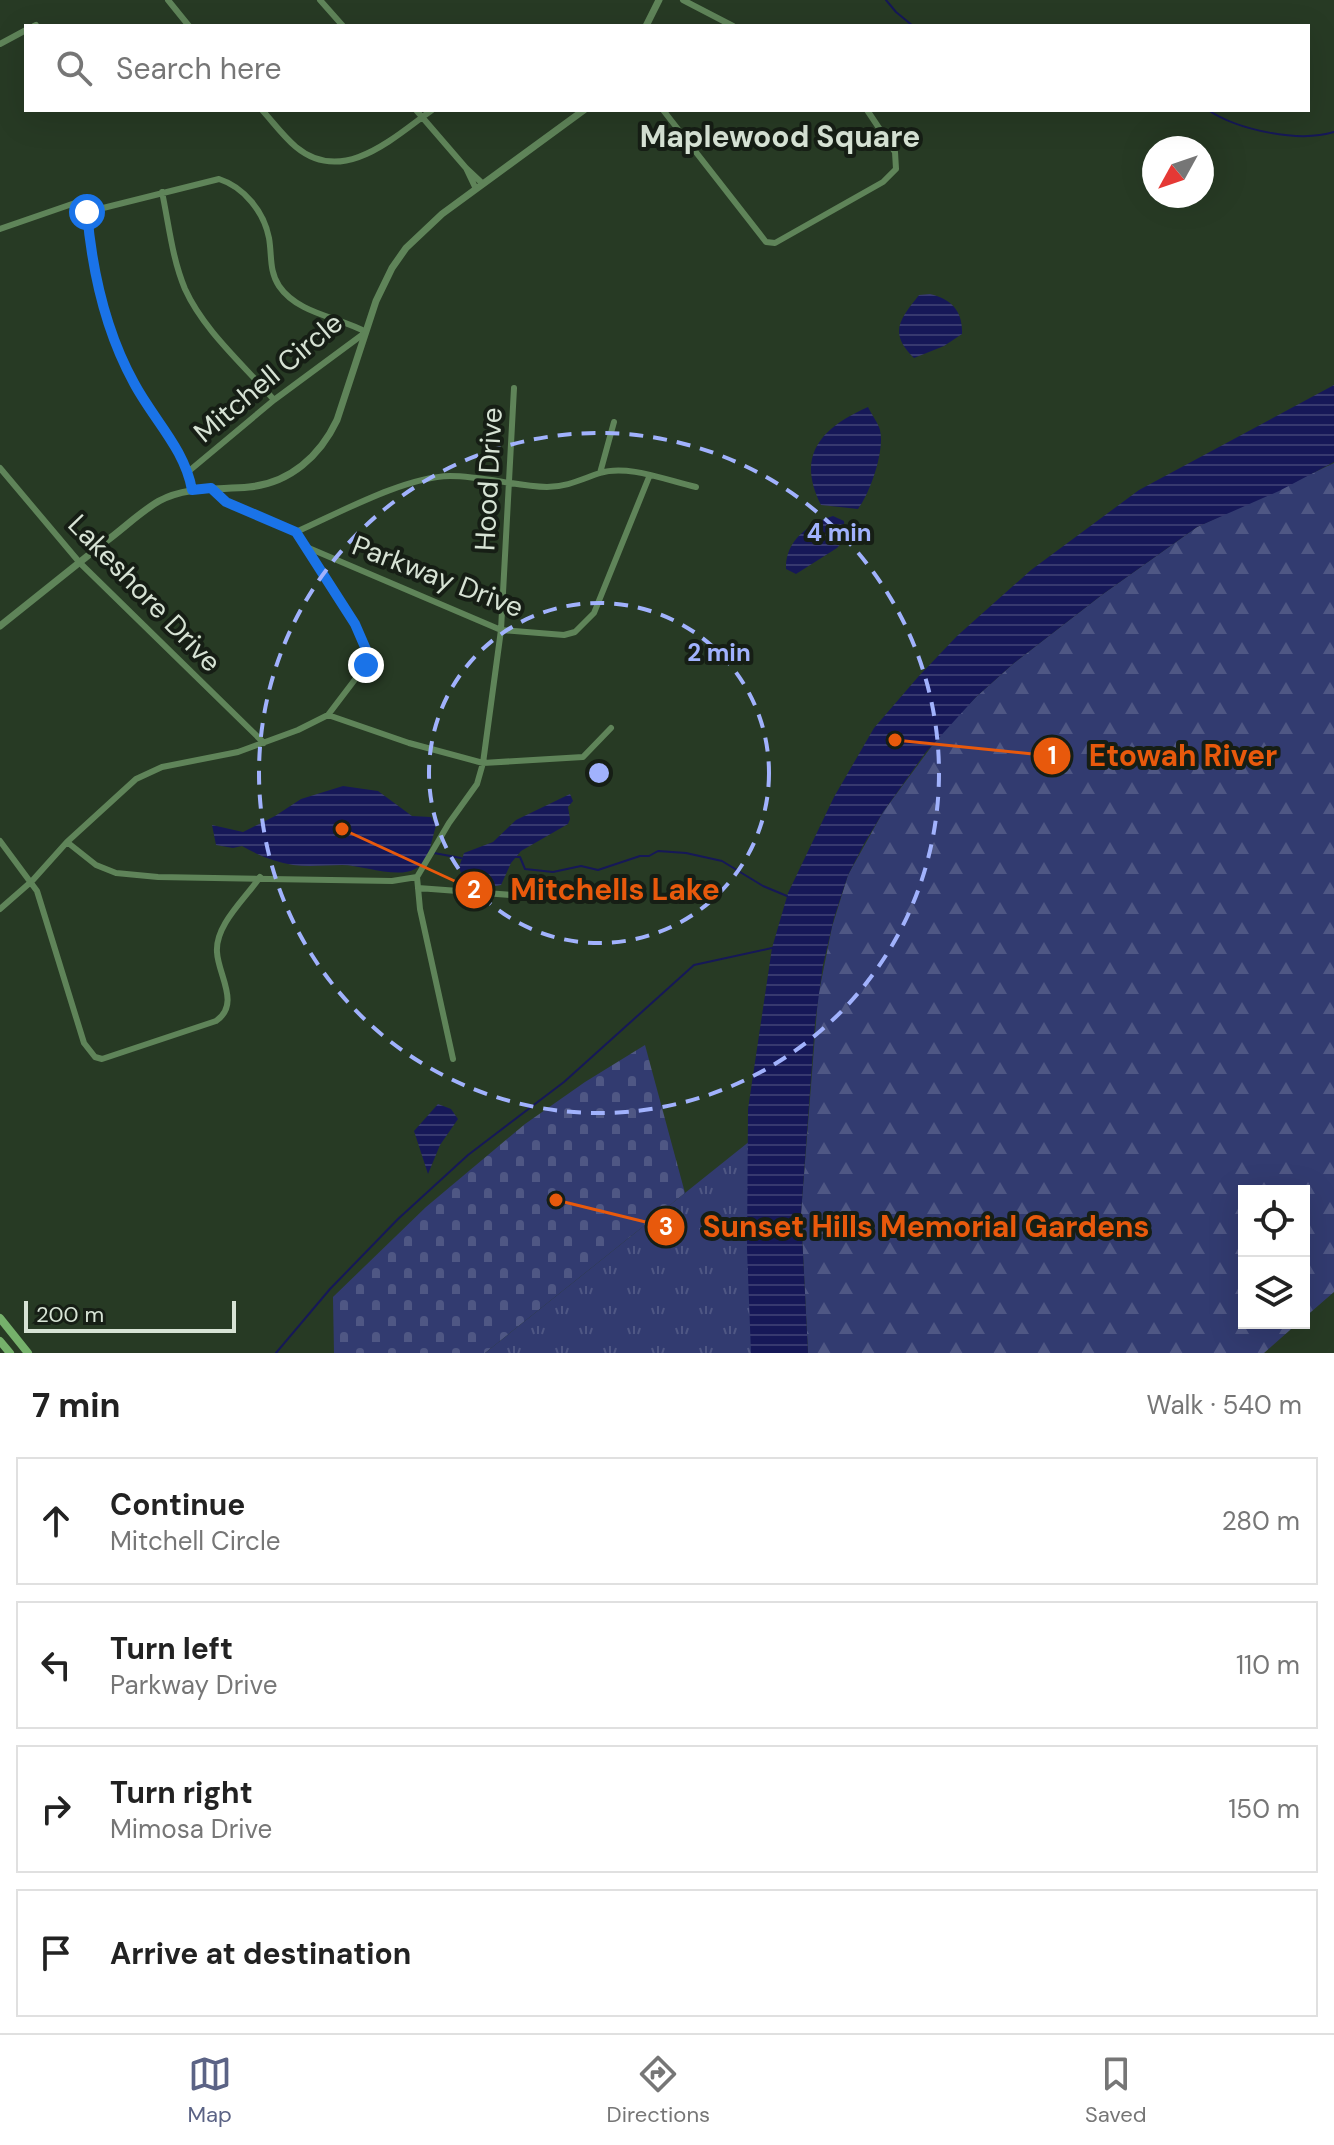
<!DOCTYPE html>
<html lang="en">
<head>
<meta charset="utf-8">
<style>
  body { margin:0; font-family:"DM Sans",sans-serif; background:#f6f6f6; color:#222 }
  .controls { position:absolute; right:24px; bottom:24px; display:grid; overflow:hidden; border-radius:0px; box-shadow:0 8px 32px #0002 }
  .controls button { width:72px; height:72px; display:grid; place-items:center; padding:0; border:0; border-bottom:2px solid #e0e0e0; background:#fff; color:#222; font:40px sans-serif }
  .compass { position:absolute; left:1142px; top:136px; width:72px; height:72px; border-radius:50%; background:#fff; box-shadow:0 8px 32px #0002; rotate:230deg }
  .scale { position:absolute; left:24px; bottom:20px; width:212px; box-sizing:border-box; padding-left:8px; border:4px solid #d7e3d5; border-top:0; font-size:22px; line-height:28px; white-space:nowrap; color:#d7e3d5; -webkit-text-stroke:6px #161e15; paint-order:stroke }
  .stop { position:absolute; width:24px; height:24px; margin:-18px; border:6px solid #1a73e8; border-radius:50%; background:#fff }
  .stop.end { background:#1a73e8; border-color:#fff; box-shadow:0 2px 8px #0008 }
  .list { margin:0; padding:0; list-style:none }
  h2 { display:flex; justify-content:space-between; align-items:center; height:104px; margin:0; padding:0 32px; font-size:34px }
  h2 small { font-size:26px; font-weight:400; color:#767676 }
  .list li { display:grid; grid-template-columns:52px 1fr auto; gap:24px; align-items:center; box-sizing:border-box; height:128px; margin:0 16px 16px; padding:0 16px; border:2px solid #e0e0e0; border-radius:0px }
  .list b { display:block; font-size:30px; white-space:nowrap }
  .list p { margin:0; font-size:26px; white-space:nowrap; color:#767676 }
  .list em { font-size:26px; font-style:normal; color:#767676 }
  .icon { flex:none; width:44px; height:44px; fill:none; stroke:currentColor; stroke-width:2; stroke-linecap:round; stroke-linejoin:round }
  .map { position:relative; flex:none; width:1334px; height:1353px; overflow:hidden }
  .search { position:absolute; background:#fff; box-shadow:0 8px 32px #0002; left:24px; right:24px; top:24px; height:88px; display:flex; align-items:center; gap:20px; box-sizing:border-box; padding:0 28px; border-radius:0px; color:#767676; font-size:30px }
  .sheet { height:680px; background:#fff }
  nav { display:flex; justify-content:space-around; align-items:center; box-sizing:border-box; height:112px; border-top:2px solid #e0e0e0; background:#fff; font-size:22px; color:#767676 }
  nav a { display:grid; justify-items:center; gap:4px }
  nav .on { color:#5b6385 }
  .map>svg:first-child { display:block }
  .forest { fill:url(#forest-firs) }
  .cemetery { fill:url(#cemetery-stones) }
  .park { fill:url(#park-tufts) }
  .water { fill:url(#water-rules) }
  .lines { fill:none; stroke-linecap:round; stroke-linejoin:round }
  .stream { stroke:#161858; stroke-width:2 }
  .minor { stroke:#5f8459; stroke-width:6 }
  .tertiary { stroke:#5f8459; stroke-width:7 }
  .secondary { stroke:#75b16b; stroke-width:8 }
  .route { stroke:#1a73e8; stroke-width:10 }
  .ring { fill:none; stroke:#a1b2fd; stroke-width:4; stroke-dasharray:14 10 }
  .labels { text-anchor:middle; stroke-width:8; stroke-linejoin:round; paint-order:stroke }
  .street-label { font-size:28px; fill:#d7e3d5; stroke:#161e15 }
  .neighbourhood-label { font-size:30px; font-weight:bold; fill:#d7e3d5; stroke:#161e15 }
  .centre { fill:#a1b2fd; stroke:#161e15; stroke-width:4 }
  .ring-label { font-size:24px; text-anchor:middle; font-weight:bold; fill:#a1b2fd; stroke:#161e15; stroke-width:8; stroke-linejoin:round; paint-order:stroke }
  .leader { fill:none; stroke:#e8590c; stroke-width:3 }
  .callout-dot { fill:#e8590c; stroke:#161e15; stroke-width:3 }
  .mark-label { font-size:24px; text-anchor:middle; font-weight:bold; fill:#fff }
  .callout-label { font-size:30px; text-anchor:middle; font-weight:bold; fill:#e8590c; stroke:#161e15; stroke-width:8; stroke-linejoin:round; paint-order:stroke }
</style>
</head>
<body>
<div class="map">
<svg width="1334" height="1353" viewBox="0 0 1334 1353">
  <defs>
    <pattern id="forest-firs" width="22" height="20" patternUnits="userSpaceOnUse" patternTransform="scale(2)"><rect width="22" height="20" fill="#323b70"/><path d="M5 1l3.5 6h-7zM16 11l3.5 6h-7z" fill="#4f5784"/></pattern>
    <pattern id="cemetery-stones" width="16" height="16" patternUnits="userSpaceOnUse" patternTransform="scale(2)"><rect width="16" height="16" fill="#323b70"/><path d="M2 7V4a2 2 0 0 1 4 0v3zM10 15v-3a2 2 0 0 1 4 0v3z" fill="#4f5784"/></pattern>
    <pattern id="park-tufts" width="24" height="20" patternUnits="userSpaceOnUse" patternTransform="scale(2)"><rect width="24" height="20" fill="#323b70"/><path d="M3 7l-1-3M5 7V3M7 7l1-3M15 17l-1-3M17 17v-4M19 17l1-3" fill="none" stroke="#4f5784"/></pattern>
    <pattern id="water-rules" width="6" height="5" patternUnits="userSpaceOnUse" patternTransform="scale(2)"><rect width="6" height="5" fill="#161858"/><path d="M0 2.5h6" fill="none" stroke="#37396f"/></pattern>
  </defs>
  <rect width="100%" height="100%" fill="#273a24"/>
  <path class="forest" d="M 1334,463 L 1334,1292 L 1304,1318 L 1304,1191 L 1244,1191 L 1244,1323 L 1298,1323 L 1264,1353 L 808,1353 L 801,1213 L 818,997 L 832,927 L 848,875 L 883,812 L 943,731 L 976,697 L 1014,663 L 1103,594 L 1197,527 Z"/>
  <path class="cemetery" d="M 645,1045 L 685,1193 L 485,1353 L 334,1353 L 333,1297 L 426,1207 L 525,1124 L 585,1082 Z"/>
  <path class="park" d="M 765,1129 L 764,1353 L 485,1353 Z"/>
  <path class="water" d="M 930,294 C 952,299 963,312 962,334 L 944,346 L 914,358 C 888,333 900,319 919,295 Z
    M 1334,385 L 1334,462 L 1279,491 L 1197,527 L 1103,594 L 1014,663 L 976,697 L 926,752 L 883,812 L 864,844 L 848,875 L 834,918 L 823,965 L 815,1023 L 801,1214 L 808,1353 L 751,1353 L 747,1249 L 748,1109 L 772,948 L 788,893 L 834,797 L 874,728 L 918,677 L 957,636 L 1031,570 L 1139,490 Z
    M 868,407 C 872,415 878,423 880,430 C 885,451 870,493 858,509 L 821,505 C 795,454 823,427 868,407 Z
    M 833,516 L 844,521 L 845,539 L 837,548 L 796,574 L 786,569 C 785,541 808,524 833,516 Z
    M 343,786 L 378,791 L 412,816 L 431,817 L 436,826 C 431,841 430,861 415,869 C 397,879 362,865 342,865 C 326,865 310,867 293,865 C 276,862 257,855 242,846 L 233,848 L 216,845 L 212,825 L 243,832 L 275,816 L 301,799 Z
    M 570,794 L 573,801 L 568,807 L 570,819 L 568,824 L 521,851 L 511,863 L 501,885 C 483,889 464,887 459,867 L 464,853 L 493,842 L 516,820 Z
    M 438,1104 L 451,1109 L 458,1119 L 440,1145 L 428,1174 L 414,1131 Z"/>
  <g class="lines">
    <path class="stream" d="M 886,0 L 896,12 L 913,26
      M 1208,110 C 1238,130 1299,143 1334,132
      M 434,853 L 461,858
      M 516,857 L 520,857 L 525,869 L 553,872 L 581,866 L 598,870 L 640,856 L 649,856 L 658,851 L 686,853 L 722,861 L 763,886 L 787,896
      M 276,1353 L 330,1289 L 398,1219 L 468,1155 L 564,1082 L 694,965 L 772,948"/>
    <path class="minor" d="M 168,0 L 189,26
      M 320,0 L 343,26
      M 683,0 L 733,26
      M 34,26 L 36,25
      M 0,44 L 26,30
      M 262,110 C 273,122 283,136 296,147 C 343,186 393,138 432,110
      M 416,110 L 466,168 L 483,184
      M 663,110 L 766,242 L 775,243 L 883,182 L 896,169 L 895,152 L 867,110
      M 466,168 L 476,189
      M 162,192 C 169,225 172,258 185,289 C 204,331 244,365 274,400
      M 87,212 L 219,179 C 244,187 264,212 269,238 C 272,255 269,271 279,286 C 298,314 339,317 366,332 L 274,400 L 189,471
      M 87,212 C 92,270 106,332 134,383 C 153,419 185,449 192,490
      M 0,229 L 75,203 L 87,212
      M 0,468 L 80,563 L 264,743
      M 600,473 L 614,422
      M 211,488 L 226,502 L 296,532
      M 296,532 C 339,513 404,477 450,476 C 483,476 515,486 547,487 C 567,487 582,479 600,473 C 628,464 668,481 696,487
      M 304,546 L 501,630 L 564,635 L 575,632 L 594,613 L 649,477
      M 328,715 L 409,743 L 483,763 L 583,757 L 611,728
      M 0,841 L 37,891 L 84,1043 L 95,1057 L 102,1059 L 216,1021 C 241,1004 218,975 217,952 C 215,925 245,899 260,877
      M 67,842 L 96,865 L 116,873 L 158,877 L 392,881 L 417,877
      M 417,877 L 449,823 L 477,784 L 483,763 L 501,630 L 514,388
      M 417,877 L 420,909 L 453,1059
      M 418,888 L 525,896
      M 0,909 L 32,881 L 67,842 L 136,779 L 162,767 L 238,752 L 298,730 L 328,715 L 366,665 L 368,654 L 355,624 L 296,532"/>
    <path class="tertiary" d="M 646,26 L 659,0
      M 0,626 C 35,598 70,570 105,542 C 123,529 140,512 159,501 C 187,486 218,490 249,487 C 290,483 320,456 337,420 L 376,301 L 392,268 L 406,248 L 442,214 L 584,110"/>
    <path class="secondary" d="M 0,1318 L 28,1353
      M 0,1341 L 10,1353"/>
  </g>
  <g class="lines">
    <path class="route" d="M 87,212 C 92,270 106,332 134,383 C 153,419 185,449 192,490 L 211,488 L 226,502 L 296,532 L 355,624 L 368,654 L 366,665"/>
  </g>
  <g class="ring">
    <circle cx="599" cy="773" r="170"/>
    <circle cx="599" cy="773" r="340"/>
  </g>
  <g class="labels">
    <g class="street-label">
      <text transform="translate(268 377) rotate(-40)" y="10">Mitchell Circle</text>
      <text transform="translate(488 479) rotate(-87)" y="10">Hood Drive</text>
      <text transform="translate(438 576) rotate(21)" y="10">Parkway Drive</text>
      <text transform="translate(145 593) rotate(46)" y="10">Lakeshore Drive</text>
    </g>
    <g class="neighbourhood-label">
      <text x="780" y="147">Maplewood Square</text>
    </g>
  </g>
  <circle cx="599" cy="773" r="12" class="centre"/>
  <g class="ring-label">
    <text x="839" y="541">4 min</text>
    <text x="719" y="661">2 min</text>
  </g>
  <path class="leader" d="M895 740L1052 756M342 829L474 890M556 1200L666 1227"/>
  <g class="callout-dot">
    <circle cx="895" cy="740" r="8"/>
    <circle cx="342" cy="829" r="8"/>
    <circle cx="556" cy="1200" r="8"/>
    <circle cx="1052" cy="756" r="20"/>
    <circle cx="474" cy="890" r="20"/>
    <circle cx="666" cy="1227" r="20"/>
  </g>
  <g class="mark-label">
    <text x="1052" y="764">1</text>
    <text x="474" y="898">2</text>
    <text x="666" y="1235">3</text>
  </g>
  <g class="callout-label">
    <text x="1183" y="766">Etowah River</text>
    <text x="615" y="900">Mitchells Lake</text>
    <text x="926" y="1237">Sunset Hills Memorial Gardens</text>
  </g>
</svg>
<div class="controls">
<button><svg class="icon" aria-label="locate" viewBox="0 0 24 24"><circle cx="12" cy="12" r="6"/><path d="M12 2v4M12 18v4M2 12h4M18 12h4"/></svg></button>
<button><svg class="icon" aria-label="layers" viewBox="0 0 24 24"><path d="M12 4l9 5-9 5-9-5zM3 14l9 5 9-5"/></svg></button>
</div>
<svg class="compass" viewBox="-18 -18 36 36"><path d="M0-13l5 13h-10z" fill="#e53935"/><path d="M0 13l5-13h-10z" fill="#767676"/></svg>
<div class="scale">200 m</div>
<div class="stop" style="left:87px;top:212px"></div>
<div class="stop end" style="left:366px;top:665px"></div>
<div class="search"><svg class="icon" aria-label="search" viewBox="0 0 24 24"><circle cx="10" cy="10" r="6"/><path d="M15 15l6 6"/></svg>Search here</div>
</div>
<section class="sheet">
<h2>7 min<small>Walk · 540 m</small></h2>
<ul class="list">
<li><svg class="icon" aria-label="ahead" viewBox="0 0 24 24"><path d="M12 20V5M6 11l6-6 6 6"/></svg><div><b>Continue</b><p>Mitchell Circle</p></div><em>280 m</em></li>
<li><svg class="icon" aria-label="left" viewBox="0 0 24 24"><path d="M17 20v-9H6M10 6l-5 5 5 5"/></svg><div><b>Turn left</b><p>Parkway Drive</p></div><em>110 m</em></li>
<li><svg class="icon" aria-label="right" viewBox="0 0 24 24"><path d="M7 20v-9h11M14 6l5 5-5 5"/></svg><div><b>Turn right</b><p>Mimosa Drive</p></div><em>150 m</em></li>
<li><svg class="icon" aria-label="arrive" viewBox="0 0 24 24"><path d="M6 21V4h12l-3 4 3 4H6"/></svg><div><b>Arrive at destination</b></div></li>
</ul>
</section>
<nav>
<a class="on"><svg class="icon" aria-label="map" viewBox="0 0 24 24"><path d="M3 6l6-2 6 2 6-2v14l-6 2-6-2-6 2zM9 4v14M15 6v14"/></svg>Map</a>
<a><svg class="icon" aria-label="directions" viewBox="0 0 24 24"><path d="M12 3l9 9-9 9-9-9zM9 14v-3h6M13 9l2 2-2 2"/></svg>Directions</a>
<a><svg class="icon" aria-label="saved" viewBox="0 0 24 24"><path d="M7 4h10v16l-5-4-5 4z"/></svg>Saved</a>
</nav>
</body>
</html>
